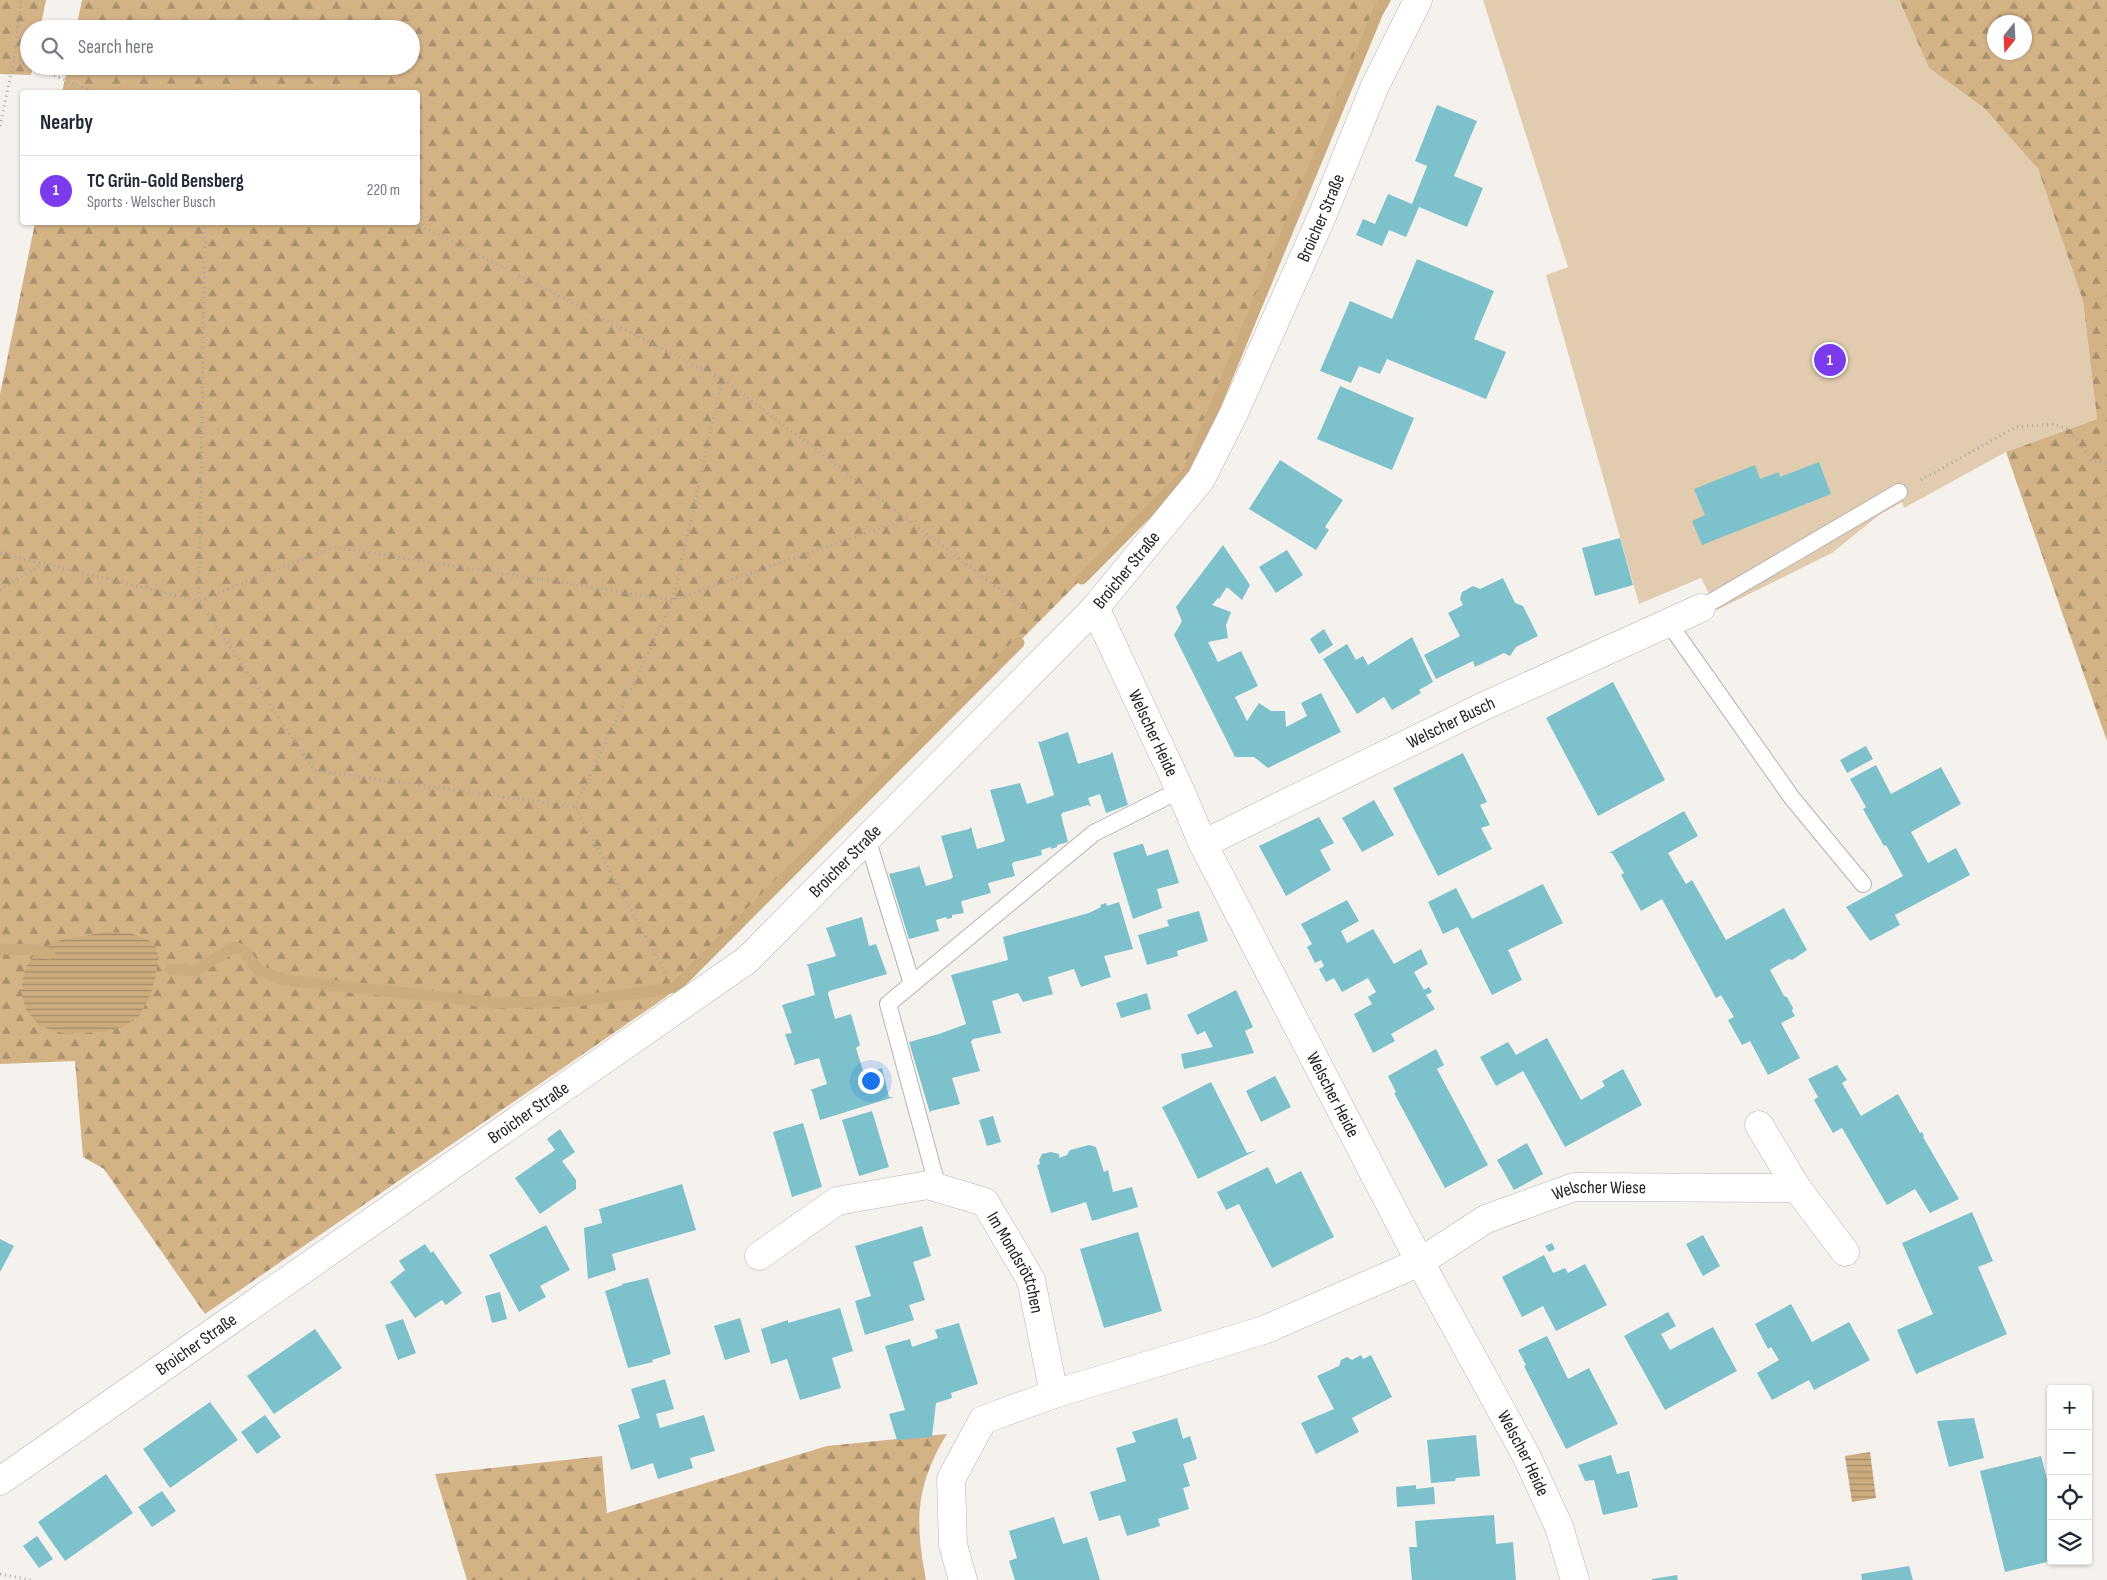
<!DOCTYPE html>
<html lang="en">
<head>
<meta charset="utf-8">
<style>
  body { margin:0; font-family:"Sofia Sans Condensed",sans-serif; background:#f6f6f7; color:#1f2937 }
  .controls { position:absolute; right:15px; bottom:15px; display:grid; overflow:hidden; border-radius:5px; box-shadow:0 1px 4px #0004 }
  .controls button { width:45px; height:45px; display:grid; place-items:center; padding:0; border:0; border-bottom:1px solid #e0e1e3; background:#fff; color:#1f2937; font:25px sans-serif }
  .compass { position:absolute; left:1987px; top:15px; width:45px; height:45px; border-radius:50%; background:#fff; box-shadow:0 1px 4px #0004; rotate:198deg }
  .you { position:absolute; left:870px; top:1080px; width:18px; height:18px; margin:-12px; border:4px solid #fff; border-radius:50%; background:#1a73e8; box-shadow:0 0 0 8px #1a73e833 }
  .badge { display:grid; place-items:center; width:32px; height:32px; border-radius:50%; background:#7c3aed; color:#fff; font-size:16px; font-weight:700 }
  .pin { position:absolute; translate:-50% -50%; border:2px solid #fff; box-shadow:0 1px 5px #0006 }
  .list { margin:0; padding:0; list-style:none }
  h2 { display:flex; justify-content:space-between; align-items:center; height:65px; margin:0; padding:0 20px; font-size:21px }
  h2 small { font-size:16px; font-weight:400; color:#747a83 }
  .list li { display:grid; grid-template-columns:32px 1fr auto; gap:15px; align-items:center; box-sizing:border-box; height:70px; padding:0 20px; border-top:1px solid #e0e1e3 }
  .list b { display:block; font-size:19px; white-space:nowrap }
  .list p { margin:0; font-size:16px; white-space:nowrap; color:#747a83 }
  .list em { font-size:16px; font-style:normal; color:#747a83 }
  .icon { flex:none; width:28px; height:28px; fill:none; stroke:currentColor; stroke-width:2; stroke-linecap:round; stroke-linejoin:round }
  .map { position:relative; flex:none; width:2107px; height:1580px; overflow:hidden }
  .search { position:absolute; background:#fff; box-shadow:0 1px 4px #0004; left:20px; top:20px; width:400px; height:55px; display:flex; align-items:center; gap:12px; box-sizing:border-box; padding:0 18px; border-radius:28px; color:#747a83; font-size:19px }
  .panel { position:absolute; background:#fff; box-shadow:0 1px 4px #0004; left:20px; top:90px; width:400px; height:135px; border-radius:5px }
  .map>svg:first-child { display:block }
  .green { fill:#e2ccaf }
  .forest { fill:url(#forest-firs); fill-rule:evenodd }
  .water { fill:url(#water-rules) }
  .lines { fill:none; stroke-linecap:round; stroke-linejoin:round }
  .stream { stroke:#ccab7f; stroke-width:11 }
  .building { fill:#7dc1cc }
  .service-casing { stroke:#b5b3af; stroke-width:18 }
  .minor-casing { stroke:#b5b3af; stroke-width:29 }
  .path { stroke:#a9a6a3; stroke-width:3; stroke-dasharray:1 4; stroke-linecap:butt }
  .service { stroke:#fff; stroke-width:16 }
  .minor { stroke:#fff; stroke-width:28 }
  .labels { text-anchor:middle; stroke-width:5; stroke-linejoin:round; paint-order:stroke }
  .street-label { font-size:18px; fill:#232221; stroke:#fff }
</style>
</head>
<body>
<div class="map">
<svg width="2107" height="1580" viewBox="0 0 2107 1580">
  <defs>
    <pattern id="forest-firs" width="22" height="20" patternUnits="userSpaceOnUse" patternTransform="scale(1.25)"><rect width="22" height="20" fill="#d3b286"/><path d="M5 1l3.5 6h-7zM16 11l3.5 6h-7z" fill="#ab906d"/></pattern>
    <pattern id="water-rules" width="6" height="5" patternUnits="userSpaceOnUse" patternTransform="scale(1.25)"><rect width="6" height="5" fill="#ccab7f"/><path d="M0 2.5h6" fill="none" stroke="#a58b68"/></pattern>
  </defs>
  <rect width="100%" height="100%" fill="#f5f2ee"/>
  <path class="green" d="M 1483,0 L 1899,0 L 1929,68 L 1984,108 L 2038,169 L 2083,301 L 2097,419 L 2006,452 L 1904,508 L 1902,502 L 1879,515 L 1832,553 L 1717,610 L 1701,578 L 1639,604 L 1546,275 L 1568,267 Z"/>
  <path class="forest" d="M 0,0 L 46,0 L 40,29 L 29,29 L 29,66 L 33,66 L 31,75 L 0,74 Z
    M 82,0 L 1385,0 L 1378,12 L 1188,472 L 666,997 L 205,1314 L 104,1169 L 83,1157 L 75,1061 L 0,1064 L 0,394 L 35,223 L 418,222 L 418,92 L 62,92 L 68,66 L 411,66 L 411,29 L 76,29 Z
    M 1899,0 L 2107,0 L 2107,741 L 2006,452 L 2097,419 L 2083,301 L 2038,169 L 1984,108 L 1929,68 ZM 1994,22 L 2024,22 L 2024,52 L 1994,52 Z
    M 947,1434 C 915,1486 915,1522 926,1580 L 467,1580 L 435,1474 L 602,1456 L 607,1513 L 827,1446 Z"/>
  <path class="water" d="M 108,932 L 130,933 L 153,942 L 159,957 L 155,979 L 150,996 L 139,1016 L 123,1027 L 100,1032 L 65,1034 L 40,1026 L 26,1010 L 21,991 L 25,969 L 37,950 L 60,940 Z
    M 1870,1452 L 1876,1498 L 1852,1502 L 1845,1456 Z"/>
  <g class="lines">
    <path class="stream" d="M 1082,579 L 1188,472 L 1378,12 L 1385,0
      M 0,949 L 37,950 L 50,954
      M 171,969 L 195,971 L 234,947 L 243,950 L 258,970 L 284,980 L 497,1003 L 575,1001 L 668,989
      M 675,988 L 1019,643"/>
  </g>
  <path class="building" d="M 1437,105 L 1477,121 L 1454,176 L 1483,188 L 1467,227 L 1419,207 L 1406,237 L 1389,230 L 1382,246 L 1356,235 L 1363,219 L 1375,224 L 1388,194 L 1412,204 L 1427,166 L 1415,161 Z
    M 1417,259 L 1494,291 L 1474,339 L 1506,352 L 1486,399 L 1387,359 L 1380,374 L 1359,366 L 1351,383 L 1320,371 L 1350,301 L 1392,319 Z
    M 1340,386 L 1414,418 L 1392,470 L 1317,439 Z
    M 1280,460 L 1343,500 L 1325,527 L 1329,530 L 1316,550 L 1249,509 Z
    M 1819,462 L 1831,494 L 1702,545 L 1692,521 L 1705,515 L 1694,489 L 1755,465 L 1760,479 L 1779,472 L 1780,477 Z
    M 1620,538 L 1633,585 L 1595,596 L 1582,548 Z
    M 1223,545 L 1250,585 L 1242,600 L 1227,587 L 1219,599 L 1218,598 L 1212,605 L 1231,612 L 1226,625 L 1228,638 L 1208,642 L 1218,662 L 1241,651 L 1258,686 L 1235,697 L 1247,721 L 1259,703 L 1271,711 L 1285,711 L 1286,727 L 1307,716 L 1301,703 L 1321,693 L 1341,732 L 1268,768 L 1254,757 L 1235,757 L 1174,635 L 1182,621 L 1176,607 Z
    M 1287,550 L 1303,575 L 1276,593 L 1259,567 Z
    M 1503,578 L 1515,603 L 1523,606 L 1538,636 L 1516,647 L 1510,656 L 1504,653 L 1475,667 L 1473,661 L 1436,679 L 1424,655 L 1460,636 L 1448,613 L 1463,605 L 1460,599 L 1462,592 L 1473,586 L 1480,589 Z
    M 1324,629 L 1333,645 L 1319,654 L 1310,639 Z
    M 1412,637 L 1433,682 L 1419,690 L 1421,693 L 1392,710 L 1384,697 L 1357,714 L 1323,659 L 1347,644 L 1356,660 L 1363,656 L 1368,665 Z
    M 1613,682 L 1665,780 L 1598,816 L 1546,718 Z
    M 1068,732 L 1078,764 L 1111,754 L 1112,751 L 1128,805 L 1106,813 L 1100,794 L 1088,798 L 1091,807 L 1088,805 L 1062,813 L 1061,815 L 1068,842 L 1057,845 L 1057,847 L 1051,849 L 1051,847 L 1041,850 L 1042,855 L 1014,862 L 1012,864 L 1015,876 L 988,883 L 991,893 L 962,901 L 961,902 L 964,913 L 952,915 L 952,918 L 947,919 L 946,917 L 936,920 L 939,931 L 909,939 L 889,874 L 918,867 L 919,865 L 926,886 L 951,879 L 953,877 L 941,836 L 969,829 L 971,827 L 977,849 L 1003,842 L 1005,840 L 990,790 L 1020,783 L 1027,804 L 1052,796 L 1054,795 L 1038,741 L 1040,742 Z
    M 1866,746 L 1873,759 L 1847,773 L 1840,760 Z
    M 1463,753 L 1487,802 L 1480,805 L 1490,825 L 1481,828 L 1492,849 L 1438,876 L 1393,788 Z
    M 1876,765 L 1891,794 L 1941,767 L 1961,804 L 1911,832 L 1928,863 L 1956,848 L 1970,875 L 1895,915 L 1900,925 L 1870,941 L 1846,907 L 1903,876 L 1886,845 L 1884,846 L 1863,809 L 1866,807 L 1850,779 Z
    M 1374,800 L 1394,835 L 1362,852 L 1342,818 Z
    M 1684,811 L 1698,836 L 1668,853 L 1686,884 L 1692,880 L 1726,940 L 1784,908 L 1807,950 L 1792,960 L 1789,959 L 1770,970 L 1784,996 L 1787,997 L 1793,1008 L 1792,1011 L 1795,1016 L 1781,1023 L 1800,1058 L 1768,1075 L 1750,1041 L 1742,1045 L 1728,1020 L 1734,1017 L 1721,995 L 1716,998 L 1662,899 L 1641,911 L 1621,875 L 1624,873 L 1612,853 L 1609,853 Z
    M 1319,817 L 1334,843 L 1320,850 L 1331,870 L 1286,896 L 1259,846 Z
    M 1141,844 L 1143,844 L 1147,856 L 1168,849 L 1179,883 L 1157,889 L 1162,908 L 1133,919 L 1113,853 Z
    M 1543,884 L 1563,923 L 1508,950 L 1522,980 L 1492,995 L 1458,927 L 1443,934 L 1428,902 L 1456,888 L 1472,919 Z
    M 1347,900 L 1359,921 L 1341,931 L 1347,943 L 1373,929 L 1394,964 L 1421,949 L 1428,964 L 1414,972 L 1424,990 L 1429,987 L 1432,992 L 1426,995 L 1435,1009 L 1391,1034 L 1395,1041 L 1373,1053 L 1354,1014 L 1372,1004 L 1368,997 L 1376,992 L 1368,978 L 1342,992 L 1334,978 L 1326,982 L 1319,969 L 1324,966 L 1321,960 L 1315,963 L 1307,947 L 1312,944 L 1301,924 Z
    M 1119,902 L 1133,949 L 1104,956 L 1111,977 L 1081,987 L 1074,969 L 1048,977 L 1053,994 L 1023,1002 L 1018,993 L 992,1001 L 1001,1033 L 973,1039 L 971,1042 L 980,1071 L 952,1078 L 960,1104 L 931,1111 L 930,1113 L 909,1042 L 939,1034 L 966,1024 L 951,975 L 1008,960 L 1003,937 L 1089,913 L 1101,907 L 1100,905 L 1106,903 L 1107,906 Z
    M 1199,911 L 1208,941 L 1177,951 L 1178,956 L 1147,965 L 1138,935 L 1169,926 L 1167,920 Z
    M 862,917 L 869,946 L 876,944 L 887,974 L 829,991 L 828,994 L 835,1019 L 851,1014 L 860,1045 L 856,1048 L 864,1074 L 882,1068 L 889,1097 L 894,1097 L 820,1120 L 812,1091 L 810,1090 L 827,1084 L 819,1058 L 794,1065 L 795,1062 L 785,1034 L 792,1033 L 782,1005 L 815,995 L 808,966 L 806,965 L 836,956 L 826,928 Z
    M 1236,990 L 1253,1027 L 1245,1031 L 1254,1053 L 1184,1069 L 1181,1054 L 1213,1047 L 1205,1031 L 1197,1035 L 1187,1015 Z
    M 1147,993 L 1151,1009 L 1121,1018 L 1116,1003 Z
    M 1547,1038 L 1581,1100 L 1605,1086 L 1602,1081 L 1623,1069 L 1642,1105 L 1565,1147 L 1523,1071 L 1496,1086 L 1480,1057 L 1508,1042 L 1516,1055 Z
    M 1436,1049 L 1444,1065 L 1437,1069 L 1488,1165 L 1445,1188 L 1394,1093 L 1396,1092 L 1388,1076 Z
    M 1837,1065 L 1847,1080 L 1842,1083 L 1861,1116 L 1898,1094 L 1920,1133 L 1922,1132 L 1924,1136 L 1923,1137 L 1959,1199 L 1930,1213 L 1915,1189 L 1887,1205 L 1842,1128 L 1833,1133 L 1814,1100 L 1818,1097 L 1808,1079 Z
    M 1275,1076 L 1291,1107 L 1261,1122 L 1246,1091 Z
    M 1211,1082 L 1247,1153 L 1257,1150 L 1198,1179 L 1162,1107 Z
    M 872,1111 L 889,1167 L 859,1176 L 842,1120 Z
    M 993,1116 L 1001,1142 L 987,1146 L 979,1120 Z
    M 803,1123 L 822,1187 L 792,1197 L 773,1132 Z
    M 560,1129 L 575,1152 L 562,1161 L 576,1180 L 576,1189 L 540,1214 L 515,1178 L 555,1150 L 547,1139 Z
    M 1527,1143 L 1543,1174 L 1514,1190 L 1497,1160 Z
    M 1089,1145 L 1096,1147 L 1104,1172 L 1108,1170 L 1113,1192 L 1132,1187 L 1138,1207 L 1092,1221 L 1086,1202 L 1051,1213 L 1037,1165 L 1040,1164 L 1039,1160 L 1042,1154 L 1051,1152 L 1059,1154 L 1059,1158 L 1067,1155 L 1070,1150 Z
    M 1268,1167 L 1276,1184 L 1301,1171 L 1334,1237 L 1272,1268 L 1239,1204 L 1226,1210 L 1217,1192 Z
    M 682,1184 L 696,1230 L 612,1254 L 616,1270 L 588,1279 L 584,1228 L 602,1223 L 599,1209 Z
    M 1972,1212 L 1993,1261 L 1978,1267 L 2007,1334 L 1916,1374 L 1897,1330 L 1933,1314 L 1902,1243 Z
    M 546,1225 L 570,1270 L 540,1286 L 546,1297 L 519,1312 L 489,1255 Z
    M 922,1226 L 931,1256 L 913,1262 L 925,1300 L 909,1305 L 914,1320 L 865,1335 L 855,1301 L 871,1296 L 855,1246 Z
    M 1138,1232 L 1162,1311 L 1104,1328 L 1080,1249 Z
    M 1703,1235 L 1720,1266 L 1703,1276 L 1686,1244 Z
    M 0,1239 L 14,1246 L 0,1272 Z
    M 1552,1243 L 1555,1249 L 1549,1252 L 1545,1246 Z
    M 425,1244 L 431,1253 L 433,1251 L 462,1293 L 446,1305 L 442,1300 L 415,1318 L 390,1282 L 405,1270 L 399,1261 Z
    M 1544,1255 L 1553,1273 L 1565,1268 L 1568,1273 L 1585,1264 L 1607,1305 L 1556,1331 L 1543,1306 L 1522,1317 L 1502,1277 Z
    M 648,1278 L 671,1354 L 652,1360 L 653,1362 L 628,1368 L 605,1291 L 623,1285 L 622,1284 Z
    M 500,1292 L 507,1319 L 492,1323 L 485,1296 Z
    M 1791,1304 L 1812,1342 L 1849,1322 L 1870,1360 L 1814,1390 L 1809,1380 L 1772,1400 L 1757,1373 L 1779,1360 L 1771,1347 L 1768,1349 L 1755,1324 Z
    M 840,1308 L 853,1351 L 832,1358 L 841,1388 L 800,1400 L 787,1359 L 771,1364 L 761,1329 L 788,1320 L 788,1323 Z
    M 1668,1312 L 1676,1326 L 1661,1334 L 1670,1350 L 1713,1327 L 1737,1371 L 1665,1410 L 1624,1336 Z
    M 740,1318 L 750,1352 L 725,1360 L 714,1326 Z
    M 403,1319 L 416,1353 L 398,1360 L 385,1325 Z
    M 959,1323 L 978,1384 L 951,1393 L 952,1398 L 936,1403 L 932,1437 L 897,1440 L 889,1414 L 905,1410 L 885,1346 L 910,1339 L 912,1347 L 938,1338 L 935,1330 Z
    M 315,1329 L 342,1368 L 274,1414 L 247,1376 Z
    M 1547,1336 L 1568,1379 L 1589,1368 L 1618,1424 L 1566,1449 L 1524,1366 L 1526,1365 L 1518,1350 Z
    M 1361,1355 L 1363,1359 L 1371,1355 L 1392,1397 L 1352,1418 L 1359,1432 L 1316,1454 L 1301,1423 L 1334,1409 L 1317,1376 L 1339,1366 L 1341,1360 L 1347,1357 L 1352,1360 Z
    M 665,1379 L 674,1409 L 656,1414 L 660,1428 L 704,1415 L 715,1451 L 690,1458 L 693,1468 L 658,1479 L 653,1463 L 631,1470 L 618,1425 L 640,1418 L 631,1389 Z
    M 210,1402 L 238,1440 L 170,1488 L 143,1449 Z
    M 265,1415 L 281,1437 L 257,1454 L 241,1432 Z
    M 1177,1418 L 1183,1439 L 1190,1436 L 1197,1459 L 1183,1464 L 1190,1486 L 1183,1488 L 1189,1509 L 1158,1519 L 1160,1526 L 1127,1536 L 1120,1515 L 1099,1521 L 1090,1492 L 1126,1481 L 1116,1448 L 1136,1442 L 1132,1432 Z
    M 1974,1418 L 1984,1458 L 1949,1467 L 1937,1421 Z
    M 1476,1435 L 1480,1476 L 1456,1478 L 1455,1481 L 1431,1483 L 1427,1440 Z
    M 1611,1455 L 1617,1474 L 1629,1471 L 1638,1507 L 1603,1515 L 1594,1480 L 1585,1481 L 1578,1465 Z
    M 2041,1456 L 2051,1494 L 2051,1561 L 2005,1572 L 1980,1471 Z
    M 106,1474 L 133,1513 L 65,1561 L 38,1522 Z
    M 1416,1485 L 1416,1489 L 1434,1487 L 1435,1504 L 1397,1507 L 1396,1487 Z
    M 162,1491 L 176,1511 L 152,1527 L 138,1507 Z
    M 1494,1515 L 1496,1544 L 1513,1542 L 1516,1580 L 1412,1580 L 1409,1547 L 1417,1547 L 1415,1521 Z
    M 1054,1517 L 1063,1544 L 1087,1537 L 1100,1580 L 1015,1580 L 1009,1561 L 1017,1558 L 1009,1531 Z
    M 37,1536 L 53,1559 L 39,1568 L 23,1546 Z
    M 1909,1566 L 1913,1580 L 1862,1580 L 1861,1574 Z
    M 1677,1575 L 1678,1580 L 1652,1580 L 1652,1579 Z"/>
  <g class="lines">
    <defs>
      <path id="service" d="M 1701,608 L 1899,492
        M 1668,622 L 1792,798 L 1863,884
        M 867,838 L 912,984
        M 938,1188 L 888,1004 L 1094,833 L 1180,790"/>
      <g id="minor">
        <path id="s1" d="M 1095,608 L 1180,790 L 1203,844 L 1420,1262 L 1527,1457 L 1559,1527 L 1575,1580"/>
        <path id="s2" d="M 1203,844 L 1482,707 L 1701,608"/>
        <path d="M 1759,1125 L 1797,1188 L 1845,1252"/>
        <path id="s3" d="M 759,1256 L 837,1201 L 928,1185 L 985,1202 L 1031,1280 L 1054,1394"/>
        <path id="s4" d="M 0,1481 L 747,960 L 1095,608 L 1201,479 L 1234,413 L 1323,214 L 1375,86 L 1418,0"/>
        <path id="s5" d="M 963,1580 L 953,1545 L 951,1479 L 983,1420 L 1054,1394 L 1264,1330 L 1420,1262 L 1486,1219 L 1574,1187 L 1797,1188"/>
      </g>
    </defs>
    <use href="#service" class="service-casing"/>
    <use href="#minor" class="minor-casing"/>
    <path class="path" d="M 14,59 L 29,65
      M 31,66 L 94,92
      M 0,126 L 14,59 L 21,0
      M 205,222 L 199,601 L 333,547 L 673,600 L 907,519
      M 411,222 L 432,231 L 727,382 L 1029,612 L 1035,621
      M 1921,480 L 2016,427 L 2052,424 L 2070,430 L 2092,461 L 2107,463
      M 0,553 L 199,601 L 314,770 L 575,807 L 667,976
      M 0,590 L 42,564
      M 575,807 L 673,600 L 722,380
      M 0,1574 L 31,1580"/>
    <use href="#service" class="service"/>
    <use href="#minor" class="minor"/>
  </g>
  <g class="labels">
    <g class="street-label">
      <text dy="6" stroke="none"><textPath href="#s4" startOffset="1860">Broicher Straße</textPath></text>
      <text dy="6" stroke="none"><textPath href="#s4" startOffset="1455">Broicher Straße</textPath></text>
      <text dy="6" stroke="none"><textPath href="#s2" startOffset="276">Welscher Busch</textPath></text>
      <text dy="6" stroke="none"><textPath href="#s1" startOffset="138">Welscher Heide</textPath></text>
      <text dy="6" stroke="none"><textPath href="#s4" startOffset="1050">Broicher Straße</textPath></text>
      <text dy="6" stroke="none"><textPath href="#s1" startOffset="542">Welscher Heide</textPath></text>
      <text dy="6" stroke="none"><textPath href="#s4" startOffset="644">Broicher Straße</textPath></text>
      <text dy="6" stroke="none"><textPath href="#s5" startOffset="832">Welscher Wiese</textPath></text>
      <text dy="6" stroke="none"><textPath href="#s3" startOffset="316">Im Mondsröttchen</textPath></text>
      <text dy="6" stroke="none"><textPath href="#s4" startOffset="239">Broicher Straße</textPath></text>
      <text dy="6" stroke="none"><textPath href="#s1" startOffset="948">Welscher Heide</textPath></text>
    </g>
  </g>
</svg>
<div class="controls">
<button>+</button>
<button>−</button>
<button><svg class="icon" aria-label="locate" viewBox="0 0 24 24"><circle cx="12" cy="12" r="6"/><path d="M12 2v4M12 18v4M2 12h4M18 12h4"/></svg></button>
<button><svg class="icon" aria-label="layers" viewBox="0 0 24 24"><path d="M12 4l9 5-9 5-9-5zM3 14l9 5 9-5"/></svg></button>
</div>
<svg class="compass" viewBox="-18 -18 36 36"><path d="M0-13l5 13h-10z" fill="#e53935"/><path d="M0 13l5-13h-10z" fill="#747a83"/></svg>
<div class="you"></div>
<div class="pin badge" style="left:1830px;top:360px">1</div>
<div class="search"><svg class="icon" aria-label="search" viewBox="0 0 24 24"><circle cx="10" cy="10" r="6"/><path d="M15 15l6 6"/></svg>Search here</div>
<section class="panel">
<h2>Nearby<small></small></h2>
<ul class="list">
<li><span class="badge">1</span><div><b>TC Grün-Gold Bensberg</b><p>Sports · Welscher Busch</p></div><em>220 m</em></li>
</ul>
</section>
</div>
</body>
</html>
